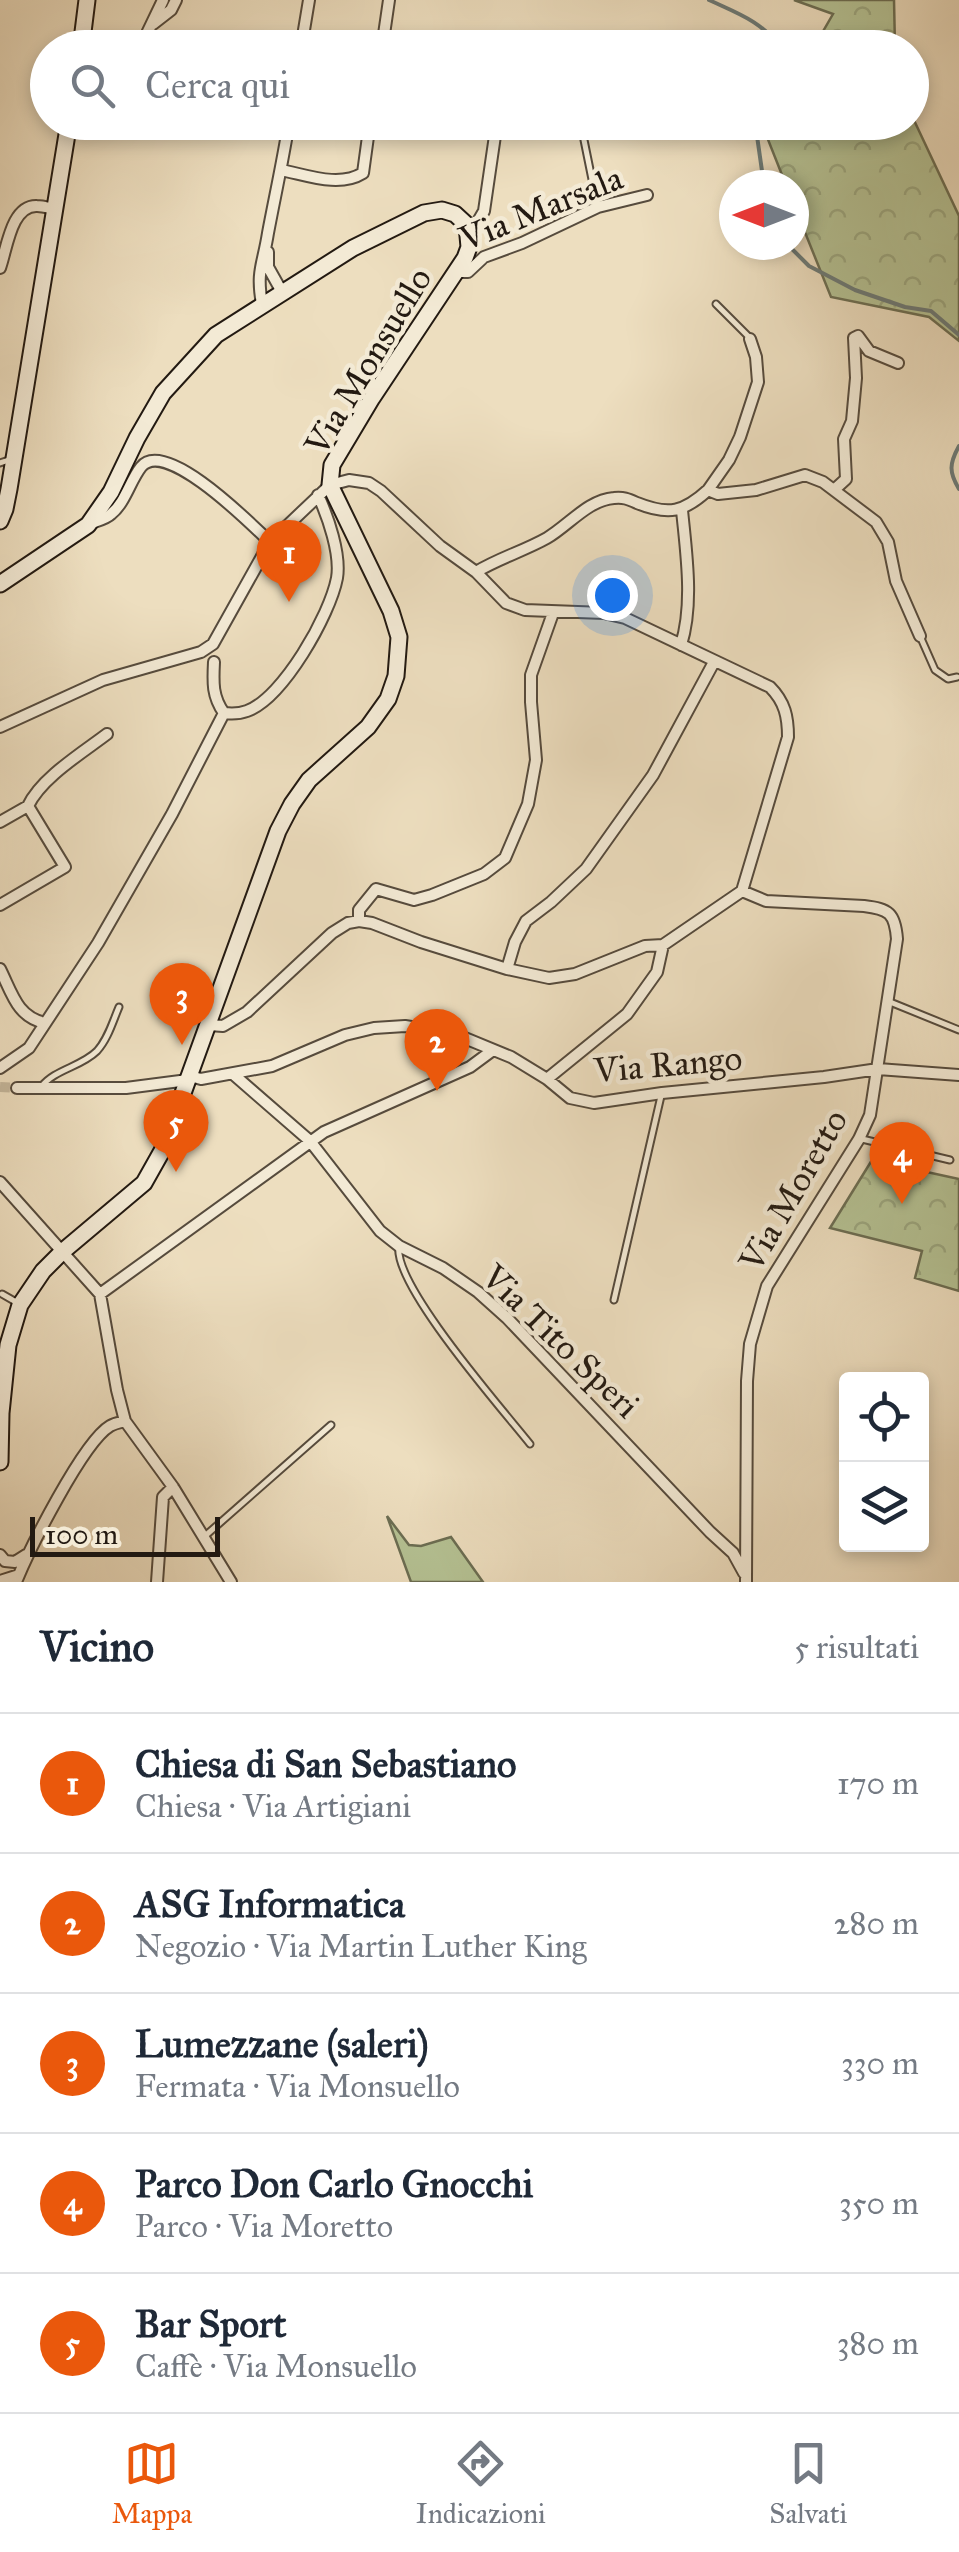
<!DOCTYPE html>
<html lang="it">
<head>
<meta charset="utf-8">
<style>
  body { margin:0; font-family:"IM FELL Great Primer",serif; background:#f2f2f3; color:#1f2937 }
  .controls { position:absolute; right:30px; bottom:30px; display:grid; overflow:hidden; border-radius:10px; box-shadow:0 5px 15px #0003 }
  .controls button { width:90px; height:90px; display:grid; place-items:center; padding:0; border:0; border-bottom:2px solid #e0e1e3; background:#fff; color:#1f2937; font:50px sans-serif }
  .compass { position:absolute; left:719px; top:170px; width:90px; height:90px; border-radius:50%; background:#fff; box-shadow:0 5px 15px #0003; rotate:270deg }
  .scale { position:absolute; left:30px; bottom:25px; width:190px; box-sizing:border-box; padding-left:10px; border:5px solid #231a12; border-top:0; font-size:28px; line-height:35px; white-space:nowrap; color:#231a12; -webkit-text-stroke:8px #f3ead5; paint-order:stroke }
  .you { position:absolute; left:612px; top:595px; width:35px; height:35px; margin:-25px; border:8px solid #fff; border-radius:50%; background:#1a73e8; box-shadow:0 0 0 15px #1a73e833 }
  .badge { display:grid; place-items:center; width:65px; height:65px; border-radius:50%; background:#ea580c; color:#fff; font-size:32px; font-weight:700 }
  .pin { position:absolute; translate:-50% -82px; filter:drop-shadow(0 2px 5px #0008) }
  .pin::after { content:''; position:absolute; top:52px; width:35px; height:30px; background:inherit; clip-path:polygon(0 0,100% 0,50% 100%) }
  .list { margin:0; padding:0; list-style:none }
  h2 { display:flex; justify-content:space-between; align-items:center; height:130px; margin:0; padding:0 40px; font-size:42px }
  h2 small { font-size:32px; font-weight:400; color:#747a83 }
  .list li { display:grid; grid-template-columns:65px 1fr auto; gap:30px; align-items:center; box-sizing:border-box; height:140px; padding:0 40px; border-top:2px solid #e0e1e3 }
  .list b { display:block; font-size:38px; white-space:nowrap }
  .list p { margin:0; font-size:32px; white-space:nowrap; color:#747a83 }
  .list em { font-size:32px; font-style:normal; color:#747a83 }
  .icon { flex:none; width:55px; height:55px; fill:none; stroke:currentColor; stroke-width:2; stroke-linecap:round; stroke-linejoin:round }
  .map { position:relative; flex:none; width:959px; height:1582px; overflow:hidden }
  .search { position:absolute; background:#fff; box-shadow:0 5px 15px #0003; left:30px; right:30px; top:30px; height:110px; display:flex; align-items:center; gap:25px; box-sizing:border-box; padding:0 35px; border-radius:55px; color:#747a83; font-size:38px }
  .sheet { height:830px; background:#fff }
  nav { display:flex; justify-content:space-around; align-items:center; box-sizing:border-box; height:140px; border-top:2px solid #e0e1e3; background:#fff; font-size:28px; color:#747a83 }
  nav a { display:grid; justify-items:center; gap:5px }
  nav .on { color:#ea580c }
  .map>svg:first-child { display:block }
  .grass { fill:#b5c294; stroke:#6c6e53; stroke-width:2.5 }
  .forest { fill:url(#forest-crowns); stroke:#6c6e53; stroke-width:2.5 }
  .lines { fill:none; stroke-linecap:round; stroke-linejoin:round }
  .stream { stroke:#6c7a77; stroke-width:4 }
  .minor-tunnel { stroke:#c5b79c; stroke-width:10; stroke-dasharray:10 5; stroke-linecap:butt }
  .service-casing { stroke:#564b3d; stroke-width:9 }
  .minor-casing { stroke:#564b3d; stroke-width:14 }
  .secondary-casing { stroke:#231a12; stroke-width:19 }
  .service { stroke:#f3ead5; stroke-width:5 }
  .minor { stroke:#f3ead5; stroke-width:10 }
  .secondary { stroke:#f3ead5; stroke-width:15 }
  .labels { text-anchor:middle; stroke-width:9; stroke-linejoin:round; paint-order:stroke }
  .street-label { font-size:35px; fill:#231a12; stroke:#f3ead5 }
</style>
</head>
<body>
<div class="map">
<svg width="959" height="1582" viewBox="0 0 959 1582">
  <defs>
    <pattern id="forest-crowns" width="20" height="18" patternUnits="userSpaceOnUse" patternTransform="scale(2.5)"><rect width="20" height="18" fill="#b5c294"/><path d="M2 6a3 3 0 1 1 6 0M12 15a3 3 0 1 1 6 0" fill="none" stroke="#9ba67f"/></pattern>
  </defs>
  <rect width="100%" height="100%" fill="#eddebf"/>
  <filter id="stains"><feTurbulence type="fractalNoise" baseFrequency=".002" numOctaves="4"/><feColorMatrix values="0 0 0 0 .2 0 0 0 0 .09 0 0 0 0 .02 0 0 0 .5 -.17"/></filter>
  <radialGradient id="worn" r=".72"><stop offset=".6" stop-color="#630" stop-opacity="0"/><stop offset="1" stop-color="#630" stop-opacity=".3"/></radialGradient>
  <path class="grass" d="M 387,1516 L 409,1545 L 421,1546 L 451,1537 L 483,1582 L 411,1582 Z"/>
  <path class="forest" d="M 794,0 L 894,0 L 895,47 L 814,47 L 833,14 Z
    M 912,116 L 959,216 L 959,341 L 929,317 L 831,297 L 794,205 L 794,185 L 786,185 L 765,132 L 771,123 L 912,122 Z
    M 872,1160 L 959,1179 L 959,1291 L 915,1278 L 922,1251 L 830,1228 Z"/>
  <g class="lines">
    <path class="stream" d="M 709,0 C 739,14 761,21 781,48
      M 755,122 L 764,185
      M 788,245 L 809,266 L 855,290 L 905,307 L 931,311 L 959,335
      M 959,446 C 949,464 949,472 959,489"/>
    <path class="minor-tunnel" d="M 0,1087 L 17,1088"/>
    <defs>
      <path id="service" d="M 587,122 L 584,140 L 597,204
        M 716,304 L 749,337
        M 0,463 L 12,459
        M 920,636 L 935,670 L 948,679 L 957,677
        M 890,1002 L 959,1030
        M 41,1087 C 55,1069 81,1067 97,1051 C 108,1039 113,1021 119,1007
        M 862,1139 L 950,1160
        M 399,1246 C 392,1284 503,1410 530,1444
        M 2,1294 L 16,1302
        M 614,1300 L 661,1096
        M 205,1536 L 331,1425"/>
      <path id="minor" d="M 153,24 L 171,10 L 176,0
        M 140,48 L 163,0
        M 301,48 L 309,0
        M 382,48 L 389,0
        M 68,126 L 88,128 L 101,122
        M 281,170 C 307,175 339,188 363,173 L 370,122
        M 470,235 L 484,211 L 497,122
        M 268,252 L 268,267 L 282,292
        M 0,268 C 7,249 11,205 37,206 C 43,206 49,208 54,209
        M 455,272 L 468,272 L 484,257 L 522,243 L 598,207 L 647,195
        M 262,304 C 256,271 263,265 268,233 C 275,196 283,160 289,122
        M 708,490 L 729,460 L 740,437 L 758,382 L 756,357 L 750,339
        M 834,490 L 846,479 L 844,439 L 852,421 L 856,378 L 854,338 L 858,336 L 869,351 L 898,363
        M 89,524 C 96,521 106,519 111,514 C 125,503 130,481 141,467 C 165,437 251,524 270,542
        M 476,572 C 499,558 524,551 547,538 C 569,525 588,500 614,498 C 624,497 628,499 637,503 C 669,516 684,512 708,490 L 718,494 L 756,490 L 805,475 L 823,482 L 876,522 L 888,542 L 896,581 L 920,636
        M 681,645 C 694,603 686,552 682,510
        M 214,662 C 213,682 212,696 224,713
        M 224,713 C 232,714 239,714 247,711 C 283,698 330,615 337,578 C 341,554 328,517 318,495
        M 0,727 L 103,680 L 201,652 L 213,644 L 270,542 L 330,485 L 349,480 L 369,483 L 381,491 L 440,546 L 476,572 L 506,603 L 525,610 L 604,613 L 625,618 L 770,687 C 785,702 788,717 788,737 L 742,891
        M 0,822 L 28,806
        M 0,905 L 65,867 L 28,806 C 41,778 82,753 107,734
        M 359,921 L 359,910 L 376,889 L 414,900 L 432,895 L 484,874 L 505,858 L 528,804 L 536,760 L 531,702 L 531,675 L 553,613
        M 0,969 C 12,993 17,1017 45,1023
        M 507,969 L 515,942 L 526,921 L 551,902 L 586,869 L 653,775 L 714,662
        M 209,1025 L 223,1026 L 247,1012 L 332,933 L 348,923 L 359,921 L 372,923 L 421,942 L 507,969 L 549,978 L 575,974 L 645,946 L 663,945 L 742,891 L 766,901 L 864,906 C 889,909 895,913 897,939 L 870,1115 L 859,1139 L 767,1286 L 750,1344 L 747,1381 L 746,1582
        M 0,1068 L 29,1048 L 98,943 L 172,814 L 224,713
        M 233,1074 L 310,1141 L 380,1231 L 399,1246 L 443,1268 L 478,1292 L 507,1318 L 710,1532 L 733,1553 L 744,1573
        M 190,1076 L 201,1079 L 272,1066 L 345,1035 L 374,1028 L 405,1026 L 455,1034 L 511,1057 L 547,1079 L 570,1098 L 594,1103 L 662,1093 L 824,1077 L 878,1069 L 959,1075
        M 547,1079 L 627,1014 L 657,972 L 663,945
        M 17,1088 L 126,1088 L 188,1080
        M 0,1182 L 100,1294 L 117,1390 L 125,1421 L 173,1487 L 231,1582
        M 100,1294 L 324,1132 L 470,1067 L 493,1050
        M 0,1555 L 5,1561 L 15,1562 L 26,1555
        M 0,1581 L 19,1575
        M 16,1582 C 29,1550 83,1442 110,1426 C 115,1423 121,1422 125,1421
        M 157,1582 L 163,1497 L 173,1487"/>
      <path id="secondary" d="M 81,48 L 87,0
        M 0,521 L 5,509 L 9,489 L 69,122
        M 0,584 L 88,525 L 111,492 L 137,438 L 163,393 L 216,335 L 353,248 L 424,213 L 442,210 L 455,214 L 467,225 L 469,247 L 465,258 L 372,398 L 332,465 L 330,485 L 391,611 L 399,637 L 396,676 L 388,699 L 368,727 L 309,780 L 292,804 L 278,831 L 162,1151 L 144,1183 L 62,1252 L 43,1271 L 20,1305 L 8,1345 L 1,1413 L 0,1462"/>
    </defs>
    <use href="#service" class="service-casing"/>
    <use href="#minor" class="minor-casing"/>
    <use href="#secondary" class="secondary-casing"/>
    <use href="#service" class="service"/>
    <use href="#minor" class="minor"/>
    <use href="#secondary" class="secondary"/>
  </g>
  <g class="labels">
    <g class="street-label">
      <text transform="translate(541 208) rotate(-22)" y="12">Via Marsala</text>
      <text transform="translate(368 361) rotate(-59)" y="12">Via Monsuello</text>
      <text transform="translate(668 1064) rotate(-5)" y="12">Via Rango</text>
      <text transform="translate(793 1190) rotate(-60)" y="12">Via Moretto</text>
      <text transform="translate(561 1341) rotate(44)" y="12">Via Tito Speri</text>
    </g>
  </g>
  <rect width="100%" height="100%" filter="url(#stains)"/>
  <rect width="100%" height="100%" fill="url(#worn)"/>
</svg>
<div class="controls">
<button><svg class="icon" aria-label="locate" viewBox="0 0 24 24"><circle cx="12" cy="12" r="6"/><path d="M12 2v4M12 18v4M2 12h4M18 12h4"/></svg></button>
<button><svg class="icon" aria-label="layers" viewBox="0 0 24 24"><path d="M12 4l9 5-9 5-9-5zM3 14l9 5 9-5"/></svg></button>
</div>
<svg class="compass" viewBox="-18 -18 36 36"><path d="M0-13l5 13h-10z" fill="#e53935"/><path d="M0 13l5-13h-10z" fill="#747a83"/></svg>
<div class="scale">100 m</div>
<div class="you"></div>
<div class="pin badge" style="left:289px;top:602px">1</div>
<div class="pin badge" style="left:437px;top:1091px">2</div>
<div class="pin badge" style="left:182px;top:1045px">3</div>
<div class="pin badge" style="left:902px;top:1204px">4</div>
<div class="pin badge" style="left:176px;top:1172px">5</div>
<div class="search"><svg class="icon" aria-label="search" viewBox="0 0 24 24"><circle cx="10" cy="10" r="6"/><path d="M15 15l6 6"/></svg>Cerca qui</div>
</div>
<section class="sheet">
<h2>Vicino<small>5 risultati</small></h2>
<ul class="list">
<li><span class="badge">1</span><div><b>Chiesa di San Sebastiano</b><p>Chiesa · Via Artigiani</p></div><em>170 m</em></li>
<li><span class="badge">2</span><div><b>ASG Informatica</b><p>Negozio · Via Martin Luther King</p></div><em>280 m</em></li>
<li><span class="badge">3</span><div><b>Lumezzane (saleri)</b><p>Fermata · Via Monsuello</p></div><em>330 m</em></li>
<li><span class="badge">4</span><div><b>Parco Don Carlo Gnocchi</b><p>Parco · Via Moretto</p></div><em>350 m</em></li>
<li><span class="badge">5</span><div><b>Bar Sport</b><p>Caffè · Via Monsuello</p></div><em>380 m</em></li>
</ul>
</section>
<nav>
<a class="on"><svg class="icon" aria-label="map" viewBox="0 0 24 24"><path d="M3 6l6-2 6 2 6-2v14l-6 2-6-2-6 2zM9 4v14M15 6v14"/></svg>Mappa</a>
<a><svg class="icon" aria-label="directions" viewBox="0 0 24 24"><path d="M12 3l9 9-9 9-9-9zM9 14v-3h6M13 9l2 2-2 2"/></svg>Indicazioni</a>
<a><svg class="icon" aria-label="saved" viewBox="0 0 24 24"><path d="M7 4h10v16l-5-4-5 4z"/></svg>Salvati</a>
</nav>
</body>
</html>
